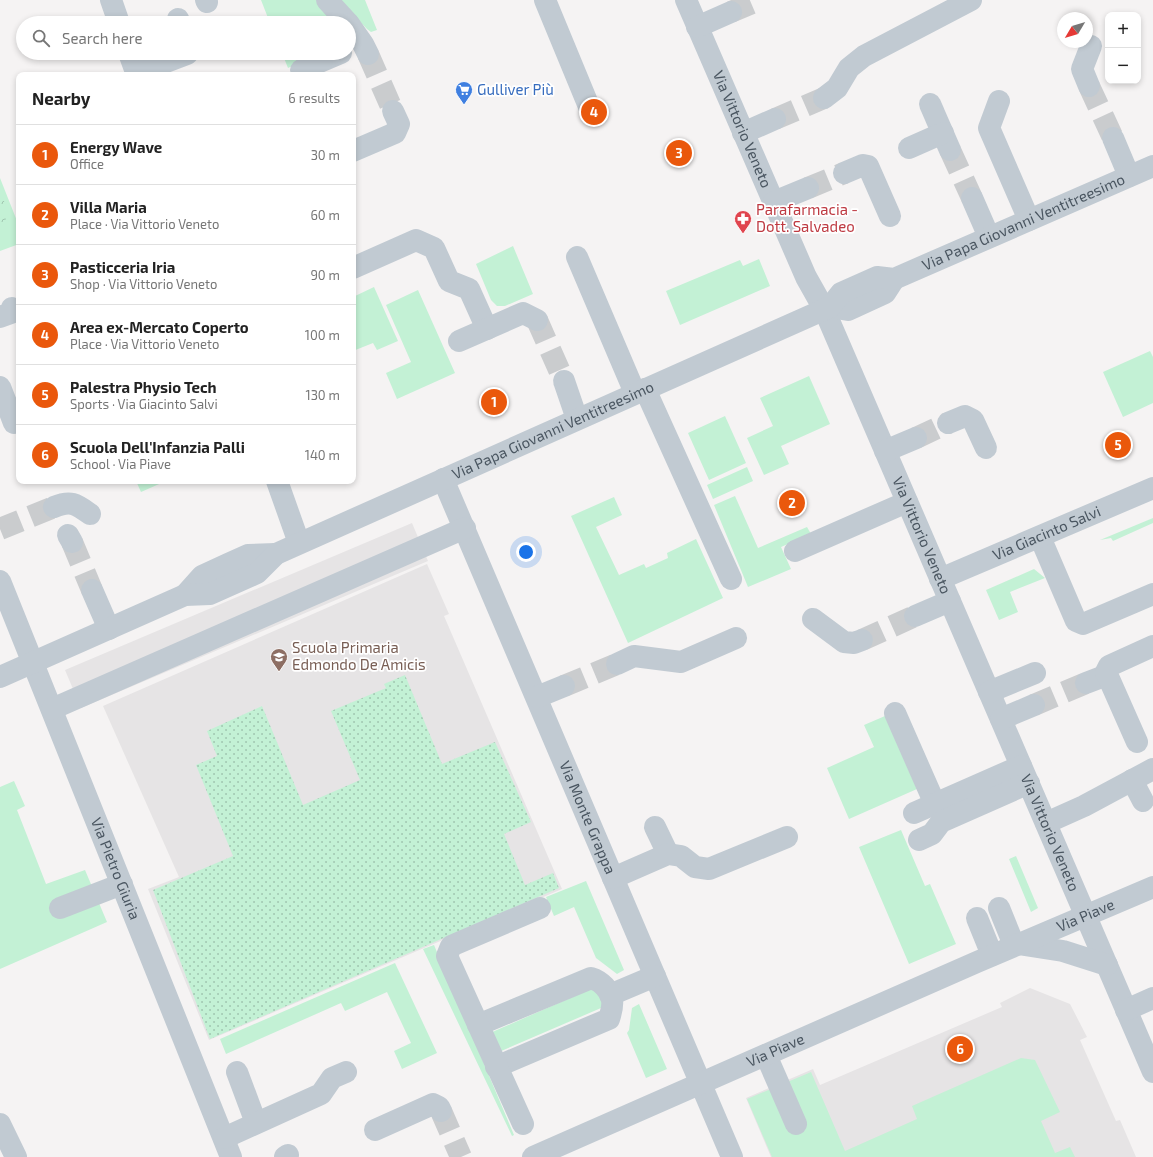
<!DOCTYPE html>
<html lang="en">
<head>
<meta charset="utf-8">
<style>
  body { margin:0; font-family:"Exo 2",sans-serif; background:#f6f6f6; color:#222 }
  .controls { position:absolute; right:12px; top:12px; display:grid; overflow:hidden; border-radius:8px; box-shadow:0 2px 6px #0003 }
  .controls button { width:36px; height:36px; display:grid; place-items:center; padding:0; border:0; border-bottom:1px solid #e0e0e0; background:#fff; color:#222; font:20px sans-serif }
  .compass { position:absolute; left:1057px; top:12px; width:36px; height:36px; border-radius:50%; background:#fff; box-shadow:0 2px 6px #0003; rotate:232deg }
  .you { position:absolute; left:526px; top:552px; width:14px; height:14px; margin:-10px; border:3px solid #fff; border-radius:50%; background:#1a73e8; box-shadow:0 0 0 6px #1a73e833 }
  .badge { display:grid; place-items:center; width:26px; height:26px; border-radius:50%; background:#ea580c; color:#fff; font-size:13px; font-weight:700 }
  .pin { position:absolute; translate:-50% -50%; border:2px solid #fff; box-shadow:0 1px 4px #0006 }
  .list { margin:0; padding:0; list-style:none }
  h2 { display:flex; justify-content:space-between; align-items:center; height:52px; margin:0; padding:0 16px; font-size:17px }
  h2 small { font-size:13px; font-weight:400; color:#767676 }
  .list li { display:grid; grid-template-columns:26px 1fr auto; gap:12px; align-items:center; box-sizing:border-box; height:60px; padding:0 16px; border-top:1px solid #e0e0e0 }
  .list b { display:block; font-size:15px; white-space:nowrap }
  .list p { margin:0; font-size:13px; white-space:nowrap; color:#767676 }
  .list em { font-size:13px; font-style:normal; color:#767676 }
  .icon { flex:none; width:22px; height:22px; fill:none; stroke:currentColor; stroke-width:2; stroke-linecap:round; stroke-linejoin:round }
  .map { position:relative; flex:none; width:1153px; height:1157px; overflow:hidden }
  .search { position:absolute; background:#fff; box-shadow:0 2px 6px #0003; left:16px; top:16px; width:340px; height:44px; display:flex; align-items:center; gap:10px; box-sizing:border-box; padding:0 14px; border-radius:22px; color:#767676; font-size:15px }
  .panel { position:absolute; background:#fff; box-shadow:0 2px 6px #0003; left:16px; top:72px; width:340px; height:412px; border-radius:8px }
  .map>svg:first-child { display:block }
  .education { fill:#e6e4e5 }
  .green { fill:#c3f1d5 }
  .forest { fill:url(#forest-crowns) }
  .park { fill:url(#park-dots) }
  .lines { fill:none; stroke-linecap:round; stroke-linejoin:round }
  .minor-tunnel { stroke:#caccce; stroke-width:22; stroke-dasharray:22 11; stroke-linecap:butt }
  .minor { stroke:#c1cad2; stroke-width:22 }
  .labels { text-anchor:middle; stroke-width:3.5; stroke-linejoin:round; paint-order:stroke }
  .shop-label { font-size:15px; fill:#366cbe; stroke:#fff; text-anchor:start }
  .street-label { font-size:15px; fill:#4a5661; stroke:#fff }
  .health-label { font-size:15px; fill:#be3a42; stroke:#fff; text-anchor:start }
  .education-label { font-size:15px; fill:#785e54; stroke:#fff; text-anchor:start }
</style>
</head>
<body>
<div class="map">
<svg width="1153" height="1157" viewBox="0 0 1153 1157">
  <defs>
    <pattern id="forest-crowns" width="20" height="18" patternUnits="userSpaceOnUse"><rect width="20" height="18" fill="#c3f1d5"/><path d="M2 6a3 3 0 1 1 6 0M12 15a3 3 0 1 1 6 0" fill="none" stroke="#a0c6b0"/></pattern>
    <pattern id="park-dots" width="8" height="8" patternUnits="userSpaceOnUse"><rect width="8" height="8" fill="#c3f1d5"/><path d="M2 2h.1M6 6h.1" fill="none" stroke="#a0c6b0" stroke-width="1.8" stroke-linecap="round"/></pattern>
  </defs>
  <rect width="100%" height="100%" fill="#f5f3f3"/>
  <path class="education" d="M 412,523 L 428,561 L 81,708 L 65,670 Z
    M 427,564 L 449,614 L 444,616 L 562,889 L 209,1040 L 148,889 L 179,877 L 103,706 Z
    M 1030,988 L 1070,1004 L 1087,1037 L 1080,1040 L 1116,1121 L 1120,1120 L 1136,1157 L 771,1157 L 746,1098 L 813,1069 L 820,1085 L 1002,1007 L 1000,1003 Z"/>
  <path class="green" d="M 261,0 L 316,0 L 334,23 L 270,23 Z
    M 339,0 L 365,0 L 377,30 L 371,32 L 367,29 Z
    M 282,53 L 320,53 L 288,68 Z
    M 0,178 L 19,226 L 19,244 L 0,251 Z
    M 513,246 L 533,294 L 505,306 L 497,306 L 491,300 L 476,264 Z
    M 759,259 L 770,286 L 680,325 L 666,291 L 740,260 L 743,266 Z
    M 374,287 L 398,341 L 377,350 L 373,343 L 353,351 L 353,297 Z
    M 418,290 L 455,373 L 397,399 L 386,373 L 411,362 L 386,305 Z
    M 1150,351 L 1153,357 L 1153,403 L 1123,417 L 1103,372 Z
    M 809,376 L 830,424 L 781,446 L 789,464 L 764,475 L 747,438 L 773,426 L 760,398 Z
    M 725,416 L 746,463 L 709,480 L 688,433 Z
    M 747,467 L 753,481 L 713,499 L 707,485 Z
    M 136,481 L 166,481 L 141,492 Z
    M 735,496 L 758,548 L 807,527 L 811,534 L 781,547 L 791,569 L 748,587 L 714,505 Z
    M 614,497 L 622,515 L 596,527 L 619,575 L 644,564 L 646,568 L 668,558 L 667,553 L 696,539 L 723,598 L 628,643 L 571,516 Z
    M 1153,518 L 1153,523 L 1113,541 L 1111,538 L 1100,540 Z
    M 1034,569 L 1045,578 L 1010,592 L 1018,612 L 999,620 L 986,590 Z
    M 885,716 L 917,789 L 849,819 L 827,768 L 874,747 L 864,725 Z
    M 14,781 L 25,806 L 17,810 L 46,884 L 85,870 L 107,922 L 0,969 L 0,787 Z
    M 901,830 L 925,886 L 930,884 L 956,944 L 909,964 L 859,847 Z
    M 1016,856 L 1038,908 L 1031,912 L 1009,859 Z
    M 586,881 L 624,970 L 617,974 L 596,958 L 574,907 L 554,916 L 546,897 Z
    M 434,945 L 514,1135 L 512,1136 L 423,949 Z
    M 395,963 L 437,1053 L 402,1069 L 394,1051 L 411,1043 L 387,992 L 345,1011 L 341,1003 L 226,1054 L 220,1039 Z
    M 593,988 L 598,993 L 603,1003 L 601,1008 L 499,1052 L 490,1033 Z
    M 639,1004 L 667,1069 L 646,1078 L 627,1033 L 629,1030 L 632,1008 Z
    M 1021,1058 L 1035,1060 L 1060,1112 L 1041,1121 L 1055,1153 L 1070,1147 L 1075,1157 L 772,1157 L 747,1099 L 811,1072 L 845,1151 L 917,1119 L 912,1106 Z"/>
  <path class="forest" d="M 0,196 L 4,201 L 8,216 L 4,222 L 0,223 Z"/>
  <path class="park" d="M 405,675 L 442,764 L 495,742 L 531,822 L 504,834 L 525,885 L 553,873 L 559,888 L 210,1039 L 153,890 L 233,856 L 196,765 L 217,756 L 207,731 L 262,706 L 303,805 L 360,780 L 331,711 L 386,688 L 384,684 Z"/>
  <g class="lines">
    <path class="minor-tunnel" d="M 731,12 L 759,0
      M 368,54 L 393,111
      M 1089,86 L 1113,138
      M 775,119 L 824,98
      M 950,150 L 972,198
      M 808,188 L 844,173
      M 537,320 L 564,381
      M 916,438 L 948,423
      M 0,529 L 54,507
      M 72,542 L 92,590
      M 862,640 L 915,616
      M 564,686 L 617,664
      M 1034,705 L 1086,683
      M 441,1111 L 461,1157"/>
    <g class="minor">
      <path d="M 111,0 L 119,23"/>
      <path d="M 206,0 L 207,2"/>
      <path d="M 327,0 L 348,23"/>
      <path d="M 545,0 L 590,109"/>
      <path id="s1" d="M 686,0 L 806,277 L 824,309 L 1153,1072"/>
      <path d="M 178,19 L 180,23"/>
      <path d="M 349,24 L 363,44 L 368,54"/>
      <path d="M 697,27 L 731,12"/>
      <path d="M 129,53 L 137,75"/>
      <path d="M 301,70 L 341,53"/>
      <path d="M 137,73 L 187,54 L 188,53"/>
      <path d="M 1089,86 L 1082,69 L 1091,46"/>
      <path d="M 824,98 L 837,88 L 849,68 L 864,56 L 971,0"/>
      <path d="M 999,101 L 989,128 L 1029,220"/>
      <path d="M 930,104 L 950,150"/>
      <path d="M 743,133 L 775,119"/>
      <path d="M 1113,138 L 1129,176"/>
      <path d="M 909,148 L 943,133"/>
      <path d="M 353,151 L 395,133 L 399,124 L 393,111"/>
      <path d="M 844,173 L 863,165 L 868,166 L 890,216"/>
      <path d="M 972,198 L 989,237"/>
      <path d="M 774,202 L 808,188"/>
      <path d="M 577,257 L 635,393"/>
      <path d="M 353,268 L 416,240 L 434,248 L 449,281 L 469,289 L 487,329"/>
      <path d="M 830,307 L 848,310 L 885,293 L 894,279"/>
      <path d="M 0,317 L 11,313 L 12,308"/>
      <path d="M 459,341 L 523,313 L 537,320"/>
      <path d="M 564,381 L 577,419"/>
      <path d="M 0,387 L 14,423"/>
      <path d="M 645,389 L 731,579"/>
      <path d="M 948,423 L 965,416 L 973,420 L 986,448"/>
      <path d="M 885,451 L 916,438"/>
      <path id="s2" d="M 443,479 L 732,1157"/>
      <path d="M 277,481 L 299,543"/>
      <path d="M 54,507 C 71,500 76,504 90,514"/>
      <path d="M 68,535 L 72,542"/>
      <path d="M 1040,537 L 1076,621 L 1083,624 L 1153,594"/>
      <path d="M 795,551 L 907,502"/>
      <path id="s3" d="M 940,579 L 1153,488"/>
      <path id="s4" d="M 0,581 L 231,1157"/>
      <path d="M 92,590 L 109,629"/>
      <path d="M 185,595 L 202,576 L 228,564 L 248,555 L 276,554"/>
      <path d="M 915,616 L 950,601"/>
      <path d="M 813,619 L 844,642 L 854,643 L 862,640"/>
      <path d="M 617,664 L 634,656 L 681,662 L 736,638"/>
      <path id="s5" d="M 0,677 L 185,595 L 210,594 L 257,573 L 276,554 L 830,307 L 841,293 L 877,277 L 894,279 L 1153,166"/>
      <path d="M 1086,683 L 1107,675"/>
      <path d="M 989,692 L 1035,673"/>
      <path d="M 537,697 L 564,686"/>
      <path d="M 52,709 L 465,528"/>
      <path d="M 895,713 L 935,804"/>
      <path d="M 1001,719 L 1034,705"/>
      <path d="M 1137,742 L 1106,672 L 1109,666 L 1153,646"/>
      <path d="M 1132,780 L 1143,801"/>
      <path d="M 914,813 L 1021,766"/>
      <path d="M 1046,823 L 1084,806 L 1153,769"/>
      <path d="M 655,827 L 668,854"/>
      <path d="M 919,840 L 932,834 L 941,822 L 1029,783"/>
      <path d="M 613,878 L 668,854 L 681,856 L 695,867 L 709,869 L 787,837"/>
      <path d="M 60,908 L 122,884"/>
      <path d="M 999,908 L 1014,945"/>
      <path d="M 977,918 L 992,955"/>
      <path d="M 1018,944 L 1063,951 L 1107,965"/>
      <path d="M 610,995 L 655,976"/>
      <path d="M 1126,1010 L 1153,998"/>
      <path d="M 478,1025 L 591,978 C 601,981 610,990 612,1000 C 613,1006 611,1013 609,1019 L 496,1067"/>
      <path d="M 766,1055 L 796,1124"/>
      <path d="M 237,1072 L 256,1123"/>
      <path d="M 0,1124 L 16,1157"/>
      <path d="M 523,1124 L 447,956 L 451,946 L 540,908"/>
      <path d="M 375,1130 L 433,1104 L 439,1107 L 441,1111"/>
      <path d="M 224,1138 L 321,1094 L 332,1078 L 346,1072"/>
      <path d="M 285,1157 L 288,1155"/>
      <path id="s6" d="M 533,1157 L 977,962 L 1153,887"/>
    </g>
  </g>
  <defs>
    <symbol id="supermarket-pin" viewBox="-11 -11 22 30"><path d="M0 17L-7.5 6A9.5 9.5 0 1 1 7.5 6Z" fill="#3f7fe0" stroke="#fff"/><path d="M-6-5.5h2.5l.6 2H6L4.5 2H-2.5L-4.4-4H-6ZM-1.5 3.2a1.3 1.3 0 1 0 .1 0ZM3 3.2a1.3 1.3 0 1 0 .1 0Z" fill="#fff"/></symbol>
    <symbol id="pharmacy-pin" viewBox="-11 -11 22 30"><path d="M0 17L-7.5 6A9.5 9.5 0 1 1 7.5 6Z" fill="#e0444e" stroke="#fff"/><path d="M-2-6h4v4h4v4h-4v4h-4v-4h-4v-4h4Z" fill="#fff"/></symbol>
    <symbol id="school-pin" viewBox="-11 -11 22 30"><path d="M0 17L-7.5 6A9.5 9.5 0 1 1 7.5 6Z" fill="#8d6e63" stroke="#fff"/><path d="M0-5L7-2L0 1L-7-2ZM-4 1L0 2.5L4 1V4Q0 6-4 4Z" fill="#fff"/></symbol>
  </defs>
  <g fill-rule="evenodd">
    <use href="#supermarket-pin" x="454" y="80" width="20" height="27"/>
    <use href="#pharmacy-pin" x="733" y="209" width="20" height="27"/>
    <use href="#school-pin" x="269" y="647" width="20" height="27"/>
  </g>
  <g class="labels">
    <g class="shop-label">
      <text x="477" y="95">Gulliver Più</text>
    </g>
    <g class="street-label">
      <text dy="5" stroke="none"><textPath href="#s1" startOffset="141">Via Vittorio Veneto</textPath></text>
      <text dy="5" stroke="none"><textPath href="#s5" startOffset="1128">Via Papa Giovanni Ventitreesimo</textPath></text>
      <text dy="5" stroke="none"><textPath href="#s5" startOffset="609">Via Papa Giovanni Ventitreesimo</textPath></text>
      <text dy="5" stroke="none"><textPath href="#s3" startOffset="116">Via Giacinto Salvi</textPath></text>
      <text dy="5" stroke="none"><textPath href="#s1" startOffset="585">Via Vittorio Veneto</textPath></text>
      <text dy="5" stroke="none"><textPath href="#s2" startOffset="368">Via Monte Grappa</textPath></text>
      <text dy="5" stroke="none"><textPath href="#s1" startOffset="909">Via Vittorio Veneto</textPath></text>
      <text dy="5" stroke="none"><textPath href="#s4" startOffset="310">Via Pietro Giuria</textPath></text>
      <text dy="5" stroke="none"><textPath href="#s6" startOffset="603">Via Piave</textPath></text>
      <text dy="5" stroke="none"><textPath href="#s6" startOffset="265">Via Piave</textPath></text>
    </g>
    <g class="health-label">
      <text x="756" y="215">Parafarmacia -<tspan x="756" dy="17">Dott. Salvadeo</tspan></text>
    </g>
    <g class="education-label">
      <text x="292" y="653">Scuola Primaria<tspan x="292" dy="17">Edmondo De Amicis</tspan></text>
    </g>
  </g>
</svg>
<div class="controls">
<button>+</button>
<button>−</button>
</div>
<svg class="compass" viewBox="-18 -18 36 36"><path d="M0-13l5 13h-10z" fill="#e53935"/><path d="M0 13l5-13h-10z" fill="#767676"/></svg>
<div class="you"></div>
<div class="pin badge" style="left:494px;top:402px">1</div>
<div class="pin badge" style="left:792px;top:503px">2</div>
<div class="pin badge" style="left:679px;top:153px">3</div>
<div class="pin badge" style="left:594px;top:112px">4</div>
<div class="pin badge" style="left:1118px;top:445px">5</div>
<div class="pin badge" style="left:960px;top:1049px">6</div>
<div class="search"><svg class="icon" aria-label="search" viewBox="0 0 24 24"><circle cx="10" cy="10" r="6"/><path d="M15 15l6 6"/></svg>Search here</div>
<section class="panel">
<h2>Nearby<small>6 results</small></h2>
<ul class="list">
<li><span class="badge">1</span><div><b>Energy Wave</b><p>Office</p></div><em>30 m</em></li>
<li><span class="badge">2</span><div><b>Villa Maria</b><p>Place · Via Vittorio Veneto</p></div><em>60 m</em></li>
<li><span class="badge">3</span><div><b>Pasticceria Iria</b><p>Shop · Via Vittorio Veneto</p></div><em>90 m</em></li>
<li><span class="badge">4</span><div><b>Area ex-Mercato Coperto</b><p>Place · Via Vittorio Veneto</p></div><em>100 m</em></li>
<li><span class="badge">5</span><div><b>Palestra Physio Tech</b><p>Sports · Via Giacinto Salvi</p></div><em>130 m</em></li>
<li><span class="badge">6</span><div><b>Scuola Dell'Infanzia Palli</b><p>School · Via Piave</p></div><em>140 m</em></li>
</ul>
</section>
</div>
</body>
</html>
